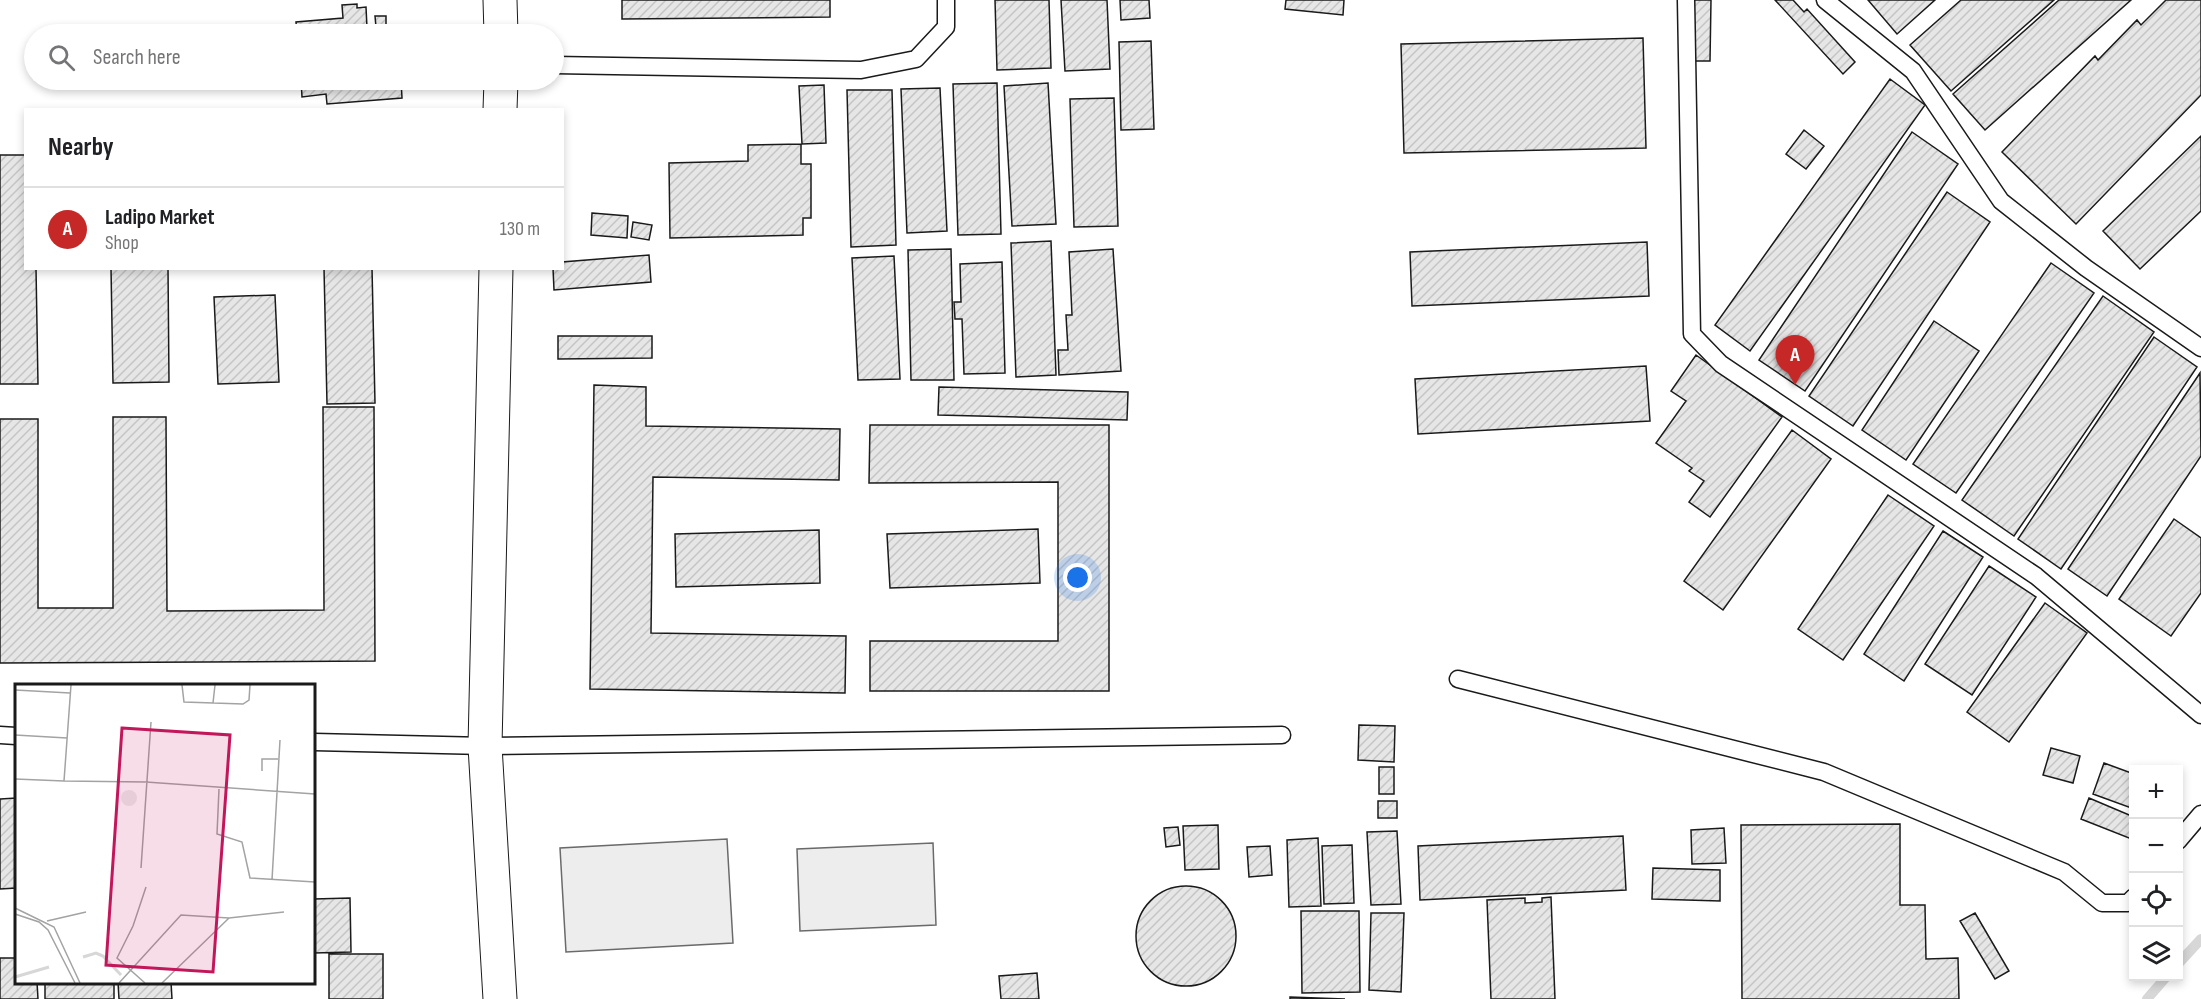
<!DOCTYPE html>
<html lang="en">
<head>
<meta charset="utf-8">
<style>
  body { margin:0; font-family:"Sofia Sans Condensed",sans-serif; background:#f2f2f2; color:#202124 }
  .controls { position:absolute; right:18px; bottom:18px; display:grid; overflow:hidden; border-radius:0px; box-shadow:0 3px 9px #0003 }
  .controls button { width:54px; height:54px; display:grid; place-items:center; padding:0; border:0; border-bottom:2px solid #e0e0e0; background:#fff; color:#202124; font:30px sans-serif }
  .you { position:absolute; left:1078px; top:578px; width:21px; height:21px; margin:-15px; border:4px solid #fff; border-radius:50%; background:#1a73e8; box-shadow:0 0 0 9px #1a73e833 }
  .badge { display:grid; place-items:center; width:39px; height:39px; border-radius:50%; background:#c62828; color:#fff; font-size:20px; font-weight:700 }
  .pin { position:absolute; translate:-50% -50px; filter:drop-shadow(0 2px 3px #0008) }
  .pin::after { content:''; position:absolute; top:32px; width:21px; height:18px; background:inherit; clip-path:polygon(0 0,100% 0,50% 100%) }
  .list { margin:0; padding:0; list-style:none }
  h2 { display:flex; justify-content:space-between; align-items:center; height:78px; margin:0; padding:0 24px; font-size:26px }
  h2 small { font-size:20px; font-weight:400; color:#757577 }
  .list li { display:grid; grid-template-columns:39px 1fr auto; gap:18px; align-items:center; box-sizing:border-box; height:84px; padding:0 24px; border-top:2px solid #e0e0e0 }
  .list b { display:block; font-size:22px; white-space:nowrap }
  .list p { margin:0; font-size:20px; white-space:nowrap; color:#757577 }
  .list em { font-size:20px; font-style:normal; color:#757577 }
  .icon { flex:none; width:33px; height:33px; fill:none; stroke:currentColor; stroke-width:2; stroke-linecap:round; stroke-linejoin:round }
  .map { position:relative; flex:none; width:2201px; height:999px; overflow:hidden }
  .search { position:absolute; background:#fff; box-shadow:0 3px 9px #0003; left:24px; top:24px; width:540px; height:66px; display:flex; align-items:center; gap:15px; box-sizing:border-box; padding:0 21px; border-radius:33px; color:#757577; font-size:22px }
  .panel { position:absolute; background:#fff; box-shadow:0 3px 9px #0003; left:24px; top:108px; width:540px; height:162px; border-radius:0px }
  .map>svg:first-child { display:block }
  .grass { fill:#ededed; stroke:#6a6a6a; stroke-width:1.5 }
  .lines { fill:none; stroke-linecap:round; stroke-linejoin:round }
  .stream { stroke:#d7d7d7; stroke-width:10 }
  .building { fill:url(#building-hatch); stroke:#1a1a1a; stroke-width:1.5 }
  .lane-casing { stroke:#1a1a1a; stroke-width:19 }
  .secondary-casing { stroke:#1a1a1a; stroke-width:35 }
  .lane { stroke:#fff; stroke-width:16 }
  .secondary { stroke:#fff; stroke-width:33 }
  .inset-river { fill:none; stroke:#d7d7d7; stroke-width:3 }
  .inset-road { fill:none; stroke:#a3a3a3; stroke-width:1.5 }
  .view { fill:#c2185b; fill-opacity:0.15; stroke:#c2185b; stroke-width:3 }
  .inset-edge { fill:none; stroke:#1a1a1a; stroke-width:3 }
</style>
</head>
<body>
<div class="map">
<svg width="2201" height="999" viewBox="0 0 2201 999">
  <defs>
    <pattern id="building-hatch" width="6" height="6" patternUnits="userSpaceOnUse" patternTransform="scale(1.5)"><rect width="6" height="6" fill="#e6e6e6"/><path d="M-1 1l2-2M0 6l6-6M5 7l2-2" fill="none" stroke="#c5c5c5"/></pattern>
  </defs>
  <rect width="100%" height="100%" fill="#fff"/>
  <path class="grass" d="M 727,839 L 733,943 L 566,952 L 560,848 Z
    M 933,843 L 936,925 L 800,931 L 797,849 Z"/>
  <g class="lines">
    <path class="stream" d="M 2178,964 L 2201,939
      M 2147,999 L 2167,976"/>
  </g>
  <path class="building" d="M 622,0 L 830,0 L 830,17 L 622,19 Z
    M 995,0 L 1049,0 L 1051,68 L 997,70 Z
    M 1061,0 L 1107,0 L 1110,69 L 1065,71 Z
    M 1120,0 L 1149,0 L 1150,18 L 1121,20 Z
    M 1286,0 L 1344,0 L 1343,15 L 1285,9 Z
    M 1690,0 L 1711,0 L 1710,61 L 1689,61 Z
    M 1775,0 L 1793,0 L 1804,12 L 1807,9 L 1855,62 L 1843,74 Z
    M 1868,0 L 1935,0 L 1897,34 Z
    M 1961,0 L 2054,0 L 1951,91 L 1910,45 Z
    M 2059,0 L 2131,0 L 1985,130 L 1953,94 Z
    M 2166,0 L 2201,0 L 2201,95 L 2076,224 L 2002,152 L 2095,56 L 2098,60 L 2137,20 L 2141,25 Z
    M 357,4 L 357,8 L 366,7 L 367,28 L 376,27 L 375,16 L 386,16 L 386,27 L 396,25 L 397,34 L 297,34 L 296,22 L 343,18 L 342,5 Z
    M 1643,38 L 1646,148 L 1404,153 L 1401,44 Z
    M 1151,41 L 1154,129 L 1121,130 L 1119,42 Z
    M 1890,79 L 1925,105 L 1750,351 L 1715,325 Z
    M 301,80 L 401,80 L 402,98 L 327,104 L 326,94 L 302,97 Z
    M 997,83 L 1001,234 L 958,235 L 953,84 Z
    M 1048,83 L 1056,224 L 1012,226 L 1004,86 Z
    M 824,85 L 826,143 L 802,144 L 799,86 Z
    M 940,88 L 947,231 L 907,233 L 901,89 Z
    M 847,90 L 892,90 L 896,245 L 851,247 Z
    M 1114,98 L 1118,226 L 1074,227 L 1070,99 Z
    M 1804,130 L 1824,146 L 1806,169 L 1786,154 Z
    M 1912,132 L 1958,164 L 1805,391 L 1759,360 Z
    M 2201,136 L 2201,211 L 2140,269 L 2103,231 Z
    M 801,144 L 801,164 L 811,164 L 811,218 L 803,218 L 803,235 L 670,238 L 669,163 L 748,161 L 748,145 Z
    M 0,155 L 26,155 L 26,268 L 36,268 L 38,384 L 0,384 Z
    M 1947,192 L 1990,222 L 1853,426 L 1809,396 Z
    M 592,213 L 628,216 L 627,238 L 591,235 Z
    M 633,222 L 652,225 L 649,240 L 631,237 Z
    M 1051,241 L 1056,375 L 1016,377 L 1011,243 Z
    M 1647,242 L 1649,296 L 1412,306 L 1410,252 Z
    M 951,249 L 954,380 L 911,380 L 908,250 Z
    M 1113,249 L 1121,371 L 1059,375 L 1058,350 L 1068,350 L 1066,315 L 1072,315 L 1069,252 Z
    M 649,255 L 651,282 L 554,290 L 553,268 L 562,268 L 562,262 Z
    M 894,256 L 900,379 L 858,380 L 852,258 Z
    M 1002,262 L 1005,373 L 964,374 L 962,319 L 955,319 L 954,302 L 961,302 L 960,264 Z
    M 2051,263 L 2094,293 L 1956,493 L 1913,464 Z
    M 111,268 L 168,268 L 169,382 L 113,383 Z
    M 324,268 L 372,268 L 375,403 L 327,404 Z
    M 275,295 L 279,382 L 218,384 L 214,297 Z
    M 2103,296 L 2154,332 L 2014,536 L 1962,500 Z
    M 1934,321 L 1979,351 L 1906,460 L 1862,430 Z
    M 558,336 L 652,336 L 652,358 L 558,359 Z
    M 2154,337 L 2197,367 L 2061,569 L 2018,539 Z
    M 1696,355 L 1782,417 L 1710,517 L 1689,502 L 1704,481 L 1689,471 L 1692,468 L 1656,443 L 1686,401 L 1671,391 Z
    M 1646,366 L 1650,421 L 1418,434 L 1415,379 Z
    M 2200,373 L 2201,456 L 2107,596 L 2068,569 Z
    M 594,385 L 646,387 L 646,426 L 840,429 L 839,480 L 653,477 L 651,633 L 846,636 L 845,693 L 590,689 Z
    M 939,387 L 1128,392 L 1127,420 L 938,415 Z
    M 323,407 L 374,407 L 375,661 L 0,663 L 0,419 L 38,419 L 38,608 L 113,608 L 113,417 L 166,417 L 167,611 L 324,610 Z
    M 870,425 L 1109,425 L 1109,691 L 870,691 L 870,641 L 1058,641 L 1058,482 L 869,483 Z
    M 1792,430 L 1831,459 L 1723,610 L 1684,581 Z
    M 1888,495 L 1934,526 L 1843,660 L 1798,629 Z
    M 2174,519 L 2201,538 L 2201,593 L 2171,636 L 2119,599 Z
    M 1038,529 L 1040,583 L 890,588 L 887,534 Z
    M 819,530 L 820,583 L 676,587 L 675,534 Z
    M 1943,531 L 1983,557 L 1904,681 L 1864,654 Z
    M 1989,566 L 2036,597 L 1972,695 L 1925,664 Z
    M 2045,603 L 2087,633 L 2009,742 L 1967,712 Z
    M 1359,725 L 1395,726 L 1394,762 L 1358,760 Z
    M 2051,748 L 2080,756 L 2073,783 L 2043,775 Z
    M 2104,763 L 2134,774 L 2134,809 L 2093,794 Z
    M 1379,767 L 1394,767 L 1394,794 L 1379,794 Z
    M 16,798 L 16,888 L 0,889 L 0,799 Z
    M 2089,798 L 2134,817 L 2134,840 L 2081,819 Z
    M 1378,801 L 1397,801 L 1397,818 L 1378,818 Z
    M 1900,824 L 1900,905 L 1925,905 L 1926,959 L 1958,958 L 1959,999 L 1742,999 L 1741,825 Z
    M 1218,825 L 1219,869 L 1185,870 L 1183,826 Z
    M 1178,827 L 1180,845 L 1166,847 L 1164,828 Z
    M 1724,828 L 1726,863 L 1692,864 L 1691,830 Z
    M 1397,831 L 1401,904 L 1371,905 L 1367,832 Z
    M 1623,836 L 1626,890 L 1420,900 L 1418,846 Z
    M 1318,838 L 1321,906 L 1289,907 L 1287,840 Z
    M 1352,845 L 1354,903 L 1324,904 L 1322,846 Z
    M 1270,846 L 1272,875 L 1249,877 L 1247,847 Z
    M 1653,868 L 1720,870 L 1720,901 L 1652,899 Z
    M1136 936a50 50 0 1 1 100 0a50 50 0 1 1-100 0Z
    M 1551,897 L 1555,999 L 1491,999 L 1487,900 L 1525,898 L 1525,903 L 1542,902 L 1542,898 Z
    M 350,898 L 351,952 L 314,953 L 314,899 Z
    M 1301,911 L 1359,911 L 1360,992 L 1302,993 Z
    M 1371,913 L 1404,913 L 1401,992 L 1369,990 Z
    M 1975,913 L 2009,971 L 1995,979 L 1960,921 Z
    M 329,954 L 383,954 L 383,999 L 329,999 Z
    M 0,958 L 16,958 L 16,982 L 37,982 L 38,999 L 0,999 Z
    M 1037,973 L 1039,999 L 1001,999 L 999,976 Z
    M 45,982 L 114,982 L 114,999 L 45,999 Z
    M 118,982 L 171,982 L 172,999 L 119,999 Z
    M 1290,997 L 1345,999 L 1290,999 Z"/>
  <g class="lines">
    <defs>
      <path id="lane" d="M 1686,0 L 1692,334 L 1721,364 L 2036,576 L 2201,715
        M 1825,0 L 1913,71 L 2001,201 L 2086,268 L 2201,348
        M 554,65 L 861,70 L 916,59 L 946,27 L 946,0
        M 1458,679 L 1824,772 L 2064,872 L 2102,903 L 2128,903 L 2134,897
        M 0,735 L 16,736
        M 314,742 L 485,746 L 1282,735
        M 2178,841 L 2201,814"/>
      <path id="secondary" d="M 500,0 L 501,34
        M 500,110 L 501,80
        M 496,268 L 485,746 L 500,999"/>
    </defs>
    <use href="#lane" class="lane-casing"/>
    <use href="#secondary" class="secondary-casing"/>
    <use href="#lane" class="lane"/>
    <use href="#secondary" class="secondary"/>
  </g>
  <g transform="translate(15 684)">
    <rect width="300" height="300" fill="#fff"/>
    <path d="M106 114a8 8 0 1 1 16 0a8 8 0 1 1-16 0Z" fill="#ededed"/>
    <path class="inset-river" d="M 68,273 L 81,269 L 88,272 L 106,291M 0,293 L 34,283"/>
    <path class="inset-road" d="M 56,1 L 49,97 L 131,98 L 300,110M 167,1 L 169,18 L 228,20 L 234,16 L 235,1M 0,6 L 55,9M 198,19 L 200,1M 0,51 L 52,54M 247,87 L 247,75 L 263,75M 0,95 L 49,97M 204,105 L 202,150 L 227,158 L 235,194 L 300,198M 126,184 L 136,38M 257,196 L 265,56M 0,224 L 39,243 L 65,299M 0,230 L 24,238 L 33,246 L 60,299M 32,237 L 71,228M 104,299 L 166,231 L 214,234 L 269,228M 130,299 L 102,274 L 118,242 L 131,203M 147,299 L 214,234"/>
    <path class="view" d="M 107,44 L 215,51 L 198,288 L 91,281 Z"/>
    <rect width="300" height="300" class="inset-edge"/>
  </g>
</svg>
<div class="controls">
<button>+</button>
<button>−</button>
<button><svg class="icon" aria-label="locate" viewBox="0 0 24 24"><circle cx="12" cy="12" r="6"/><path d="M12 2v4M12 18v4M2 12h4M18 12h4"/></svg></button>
<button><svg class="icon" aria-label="layers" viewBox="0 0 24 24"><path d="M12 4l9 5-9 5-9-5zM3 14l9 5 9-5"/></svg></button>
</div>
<div class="you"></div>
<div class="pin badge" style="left:1795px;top:385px">A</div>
<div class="search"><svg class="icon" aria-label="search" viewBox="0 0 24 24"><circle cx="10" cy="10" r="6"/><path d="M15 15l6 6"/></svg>Search here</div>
<section class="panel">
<h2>Nearby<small></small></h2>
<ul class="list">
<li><span class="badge">A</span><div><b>Ladipo Market</b><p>Shop</p></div><em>130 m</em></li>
</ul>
</section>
</div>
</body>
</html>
